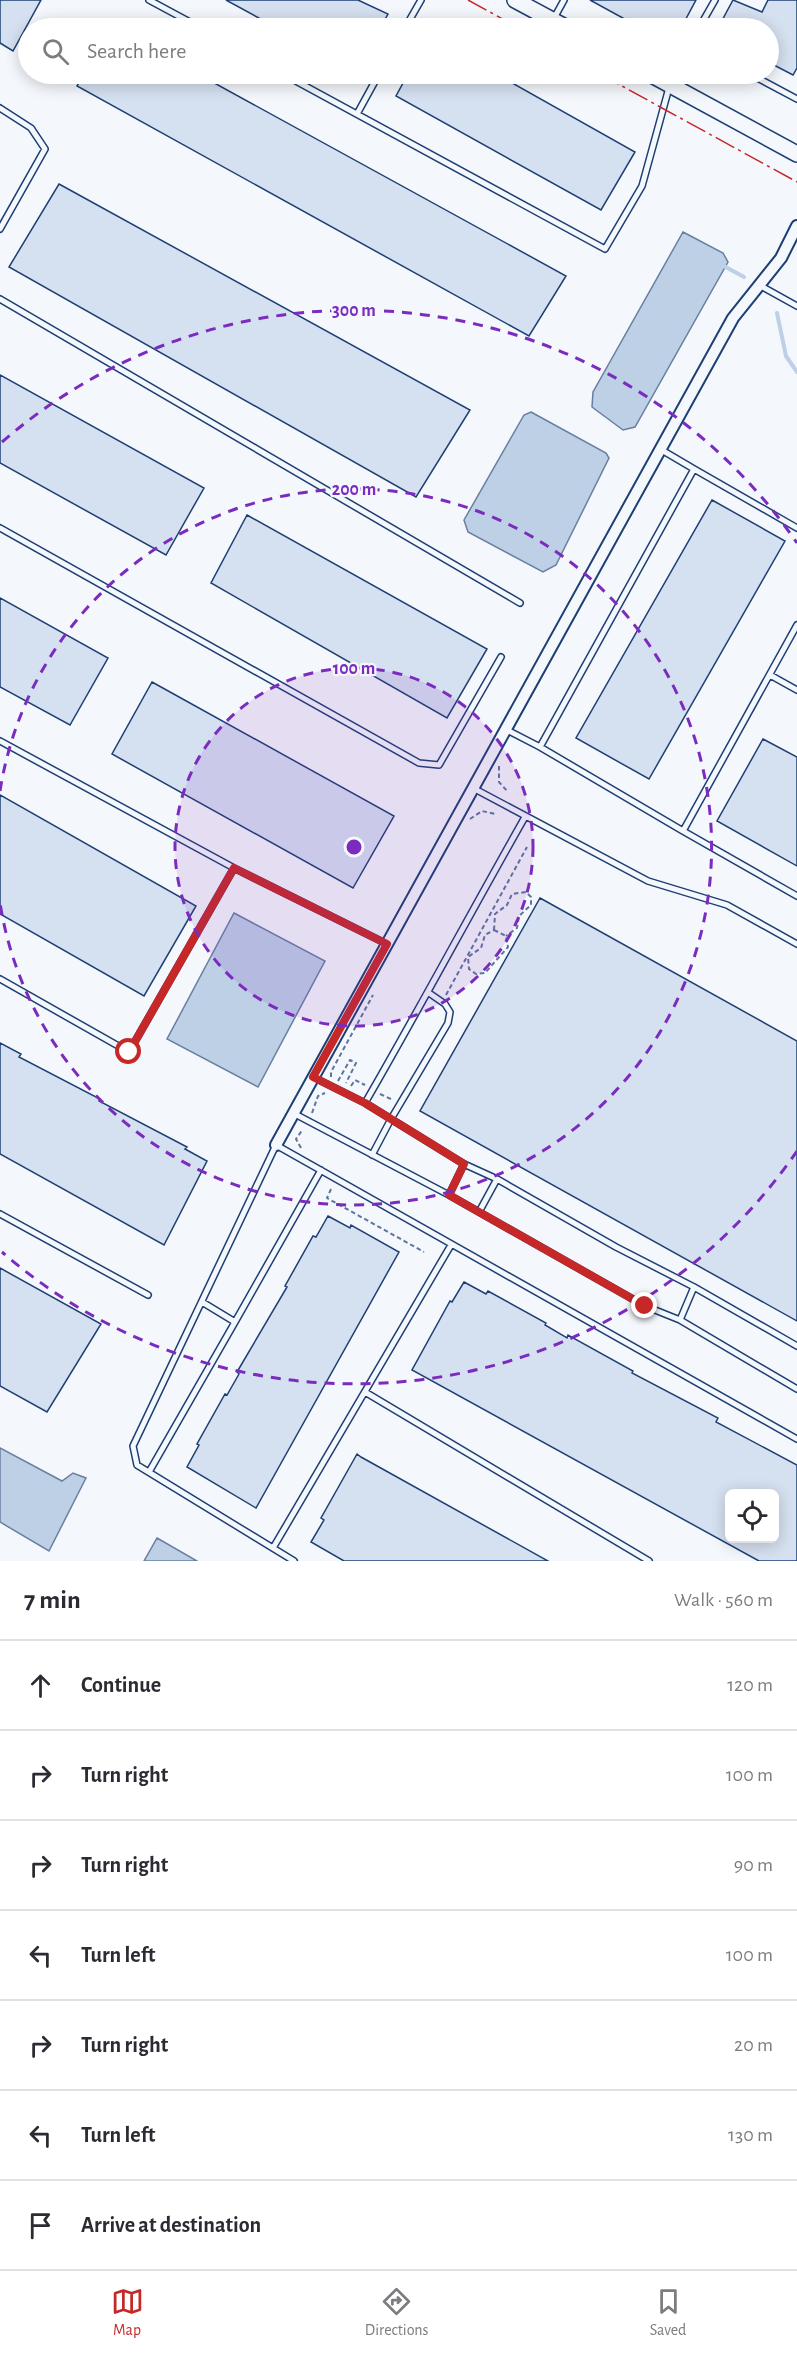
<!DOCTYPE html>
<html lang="en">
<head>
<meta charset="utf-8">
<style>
  body { margin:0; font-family:"Alegreya Sans",sans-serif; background:#f7f7f7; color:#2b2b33 }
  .controls { position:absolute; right:18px; bottom:18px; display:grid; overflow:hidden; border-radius:9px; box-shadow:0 3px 15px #0003 }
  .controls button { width:54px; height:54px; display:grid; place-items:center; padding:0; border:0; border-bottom:2px solid #e1e1e2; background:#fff; color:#2b2b33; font:30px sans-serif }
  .stop { position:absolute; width:18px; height:18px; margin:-14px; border:4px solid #c62828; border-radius:50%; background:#fff }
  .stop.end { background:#c62828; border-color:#fff; box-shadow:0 2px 6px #0008 }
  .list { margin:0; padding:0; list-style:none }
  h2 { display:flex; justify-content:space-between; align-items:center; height:78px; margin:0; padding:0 24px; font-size:26px }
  h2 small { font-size:20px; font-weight:400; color:#7c7c81 }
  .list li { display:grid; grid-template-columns:39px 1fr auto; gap:18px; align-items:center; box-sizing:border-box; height:90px; padding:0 24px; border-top:2px solid #e1e1e2 }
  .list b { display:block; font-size:22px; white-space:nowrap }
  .list em { font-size:20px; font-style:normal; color:#7c7c81 }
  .icon { flex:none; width:33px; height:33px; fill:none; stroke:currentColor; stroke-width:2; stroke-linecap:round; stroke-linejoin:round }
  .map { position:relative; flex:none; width:797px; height:1561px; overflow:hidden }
  .search { position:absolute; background:#fff; box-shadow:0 3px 15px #0003; left:18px; right:18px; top:18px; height:66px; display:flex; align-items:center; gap:15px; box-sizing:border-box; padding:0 21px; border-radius:33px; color:#7c7c81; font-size:22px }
  .sheet { height:708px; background:#fff }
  nav { display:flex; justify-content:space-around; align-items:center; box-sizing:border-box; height:84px; border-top:2px solid #e1e1e2; background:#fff; font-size:16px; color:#7c7c81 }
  nav a { display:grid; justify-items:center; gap:3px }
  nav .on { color:#c62828 }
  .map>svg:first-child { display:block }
  .water { fill:#bed0e5; stroke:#687fa3; stroke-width:1.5 }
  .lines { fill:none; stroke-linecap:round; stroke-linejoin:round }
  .stream { stroke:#bed0e5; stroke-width:4 }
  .building { fill:#d5e0f0; stroke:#1d3f73; stroke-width:1.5; fill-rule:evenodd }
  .lane-casing { stroke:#1d3f73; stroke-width:8 }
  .street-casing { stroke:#1d3f73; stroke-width:14 }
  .secondary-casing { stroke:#1d3f73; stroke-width:18 }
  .path { stroke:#5e769c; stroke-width:2; stroke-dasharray:4.5 3; stroke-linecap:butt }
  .lane { stroke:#f4f7fb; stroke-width:5 }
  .street { stroke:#f4f7fb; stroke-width:10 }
  .secondary { stroke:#f4f7fb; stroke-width:15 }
  .power { stroke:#c62828; stroke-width:1.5; stroke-dasharray:21 4.5 3 4.5; stroke-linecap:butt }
  .route { stroke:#c62828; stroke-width:8 }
  .ring { fill:none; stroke:#7b2cbf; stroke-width:3; stroke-dasharray:10 8 }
  .centre { fill:#7b2cbf; stroke:#f4f7fb; stroke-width:3 }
  .ring-label { font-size:18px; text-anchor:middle; font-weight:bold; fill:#7b2cbf; stroke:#f4f7fb; stroke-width:4.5; stroke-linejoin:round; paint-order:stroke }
</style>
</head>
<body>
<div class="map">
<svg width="797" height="1561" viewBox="0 0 797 1561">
  <rect width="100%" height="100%" fill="#f4f7fb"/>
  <path class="water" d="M 683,232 L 723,253 L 728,262 L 635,427 L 623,430 L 592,407 L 593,392 Z
    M 531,412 L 606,453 L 609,458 L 556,565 L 543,572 L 468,532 L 464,520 L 524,415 Z
    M 234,913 L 325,961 L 258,1087 L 167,1039 Z
    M 0,1448 L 62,1481 L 73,1473 L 86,1478 L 49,1551 L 0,1522 Z
    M 157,1538 L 197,1561 L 144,1561 Z"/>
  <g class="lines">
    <path class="stream" d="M 722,265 L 744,277
      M 777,313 L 786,356 L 797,372"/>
  </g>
  <path class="building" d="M 0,0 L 41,0 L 13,51 L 0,43 Z
    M 226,0 L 358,0 L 388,14 L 380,28 L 277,28 Z
    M 590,0 L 696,0 L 681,28 L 641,28 Z
    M 733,0 L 762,12 L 768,0 L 797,0 L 797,68 L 793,75 L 768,62 L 768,28 L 718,28 Z
    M 84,74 L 198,74 L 566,276 L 529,336 L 77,86 Z
    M 408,74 L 496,74 L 635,152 L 601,210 L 396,96 Z
    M 59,184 L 470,410 L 416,497 L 9,267 Z
    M 0,375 L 204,488 L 166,555 L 0,463 Z
    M 712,500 L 785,541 L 649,779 L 576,738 Z
    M 247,515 L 487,649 L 447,718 L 211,583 Z
    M 0,598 L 108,658 L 70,725 L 0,687 Z
    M 152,682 L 394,816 L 353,888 L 112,754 Z
    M 763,739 L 797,757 L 797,866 L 717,821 Z
    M 0,795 L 196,906 L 144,996 L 0,914 Z
    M 540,898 L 797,1041 L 797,1321 L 420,1111 Z
    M 0,1043 L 21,1054 L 19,1057 L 100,1099 L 99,1101 L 187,1147 L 185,1149 L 207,1161 L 164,1245 L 0,1154 Z
    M 328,1216 L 350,1228 L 351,1225 L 399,1252 L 256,1508 L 187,1467 L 199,1445 L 197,1444 L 225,1394 L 227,1395 L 239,1374 L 237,1372 L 287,1287 L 285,1286 L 313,1236 L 316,1237 Z
    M 0,1268 L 101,1324 L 47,1412 L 0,1386 Z
    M 464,1282 L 486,1294 L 488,1291 L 546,1323 L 545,1325 L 567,1338 L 568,1335 L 633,1371 L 632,1373 L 718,1418 L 716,1422 L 797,1465 L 797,1561 L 759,1561 L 412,1370 L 450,1301 L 452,1302 ZM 730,1494 L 774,1494 L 774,1538 L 730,1538 Z
    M 357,1454 L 361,1457 L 548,1561 L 344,1561 L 311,1542 L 324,1520 L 321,1518 Z"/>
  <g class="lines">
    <defs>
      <path id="lane" d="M 149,0 L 201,28
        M 553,20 L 564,0
        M 405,28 L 421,0
        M 699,28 L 715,0
        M 283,74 L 605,249 L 642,186 L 670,84 L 676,74
        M 750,74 L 797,99
        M 0,108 L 31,128 L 45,149 L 0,229
        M 357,114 L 379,74
        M 759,285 L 797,306
        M 0,299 L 520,603
        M 694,469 L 797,528
        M 0,528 L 419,763 L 439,765 L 501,657
        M 770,675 L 797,690
        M 505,729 L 540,747 L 694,469 L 660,449
        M 0,741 L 234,868 L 387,944
        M 540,747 L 683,831 L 797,625
        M 473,788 L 648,881 L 727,905 L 797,944
        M 683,831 L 797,896
        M 0,979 L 129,1052 L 234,868
        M 429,993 L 445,1004 L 450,1012 L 448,1023 L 391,1119 L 365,1103 C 420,1008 471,912 525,817
        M 313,1077 L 365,1103
        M 293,1113 L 449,1195 L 464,1164 L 391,1119 L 372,1155
        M 449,1195 L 479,1212 L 497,1179 L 464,1164
        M 479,1212 L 645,1306 L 680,1320 L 694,1287 L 616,1247 L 497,1179
        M 0,1214 L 148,1295
        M 694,1287 L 797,1346
        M 202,1302 L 235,1322 L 321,1170
        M 680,1320 L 797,1389
        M 365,1392 L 649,1561
        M 149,1472 L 235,1322
        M 273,1548 L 451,1245
        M 294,1561 L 137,1465 L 133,1446 L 276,1145 L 797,1439"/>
      <path id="street" d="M 276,1145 L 733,318 L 781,258 L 797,226"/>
      <path id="secondary" d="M 515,0 L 567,28
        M 650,74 L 797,154"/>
    </defs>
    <use href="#lane" class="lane-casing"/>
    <use href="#street" class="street-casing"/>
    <use href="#secondary" class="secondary-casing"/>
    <path class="path" d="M 499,766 L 499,782 L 508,792
      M 470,819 L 482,811 L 495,814
      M 494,930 L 506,936 L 508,947 L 485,973 L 476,974 L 469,969 L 468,957 L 481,948 L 485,935 Z
      M 494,930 L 495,914 L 507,905 L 512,894 L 526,892 L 531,897 L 531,905 L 519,916 L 517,928 L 506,936
      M 446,995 L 527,847
      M 331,1077 L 331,1072 L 373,995
      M 338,1081 L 350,1060 L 356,1063 L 346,1083
      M 351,1086 L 355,1080 L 365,1085
      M 380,1094 L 393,1100
      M 312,1113 L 318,1096 L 325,1093
      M 301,1148 L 296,1139 L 303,1129
      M 331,1189 L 327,1198 L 424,1252"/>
    <use href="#lane" class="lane"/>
    <use href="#street" class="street"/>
    <use href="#secondary" class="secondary"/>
    <path class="power" d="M 468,0 L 519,28
      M 600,74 L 797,182"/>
  </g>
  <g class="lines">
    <path class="route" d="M 129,1052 L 234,868 L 387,944 L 313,1077 L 365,1103 L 464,1164 L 449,1195 L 645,1306"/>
  </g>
  <circle cx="354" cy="847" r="179" fill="#7b2cbf" fill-opacity=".12"/>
  <g class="ring">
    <circle cx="354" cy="847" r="179"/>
    <path d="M0 791A358 358 0 1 1 0 903"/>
    <path d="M797 1151A537 537 0 0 1 2 1252M2 442A537 537 0 0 1 797 543"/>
  </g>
  <circle cx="354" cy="847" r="9" class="centre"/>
  <g class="ring-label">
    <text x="354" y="316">300 m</text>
    <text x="354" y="495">200 m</text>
    <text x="354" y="674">100 m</text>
  </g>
</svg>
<div class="controls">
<button><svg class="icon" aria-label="locate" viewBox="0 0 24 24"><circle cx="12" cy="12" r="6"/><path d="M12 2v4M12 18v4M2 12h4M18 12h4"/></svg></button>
</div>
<div class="stop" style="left:129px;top:1052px"></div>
<div class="stop end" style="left:645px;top:1306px"></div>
<div class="search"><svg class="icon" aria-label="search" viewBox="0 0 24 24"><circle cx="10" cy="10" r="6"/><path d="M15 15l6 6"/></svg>Search here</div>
</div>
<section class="sheet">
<h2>7 min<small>Walk · 560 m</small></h2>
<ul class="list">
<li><svg class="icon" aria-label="ahead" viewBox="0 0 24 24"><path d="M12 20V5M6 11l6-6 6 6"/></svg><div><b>Continue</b></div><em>120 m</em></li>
<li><svg class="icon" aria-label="right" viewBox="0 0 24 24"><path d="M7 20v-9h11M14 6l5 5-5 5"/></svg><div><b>Turn right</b></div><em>100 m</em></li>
<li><svg class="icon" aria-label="right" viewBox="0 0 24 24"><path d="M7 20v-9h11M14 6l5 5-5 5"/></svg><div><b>Turn right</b></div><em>90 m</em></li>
<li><svg class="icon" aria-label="left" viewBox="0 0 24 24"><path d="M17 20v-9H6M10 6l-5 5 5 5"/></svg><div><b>Turn left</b></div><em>100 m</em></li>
<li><svg class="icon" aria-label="right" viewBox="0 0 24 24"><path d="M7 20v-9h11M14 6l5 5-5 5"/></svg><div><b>Turn right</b></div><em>20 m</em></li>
<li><svg class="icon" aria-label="left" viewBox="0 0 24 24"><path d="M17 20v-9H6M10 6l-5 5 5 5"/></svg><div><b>Turn left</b></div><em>130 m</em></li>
<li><svg class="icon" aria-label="arrive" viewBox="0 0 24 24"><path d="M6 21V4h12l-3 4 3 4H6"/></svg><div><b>Arrive at destination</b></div></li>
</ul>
</section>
<nav>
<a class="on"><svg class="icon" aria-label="map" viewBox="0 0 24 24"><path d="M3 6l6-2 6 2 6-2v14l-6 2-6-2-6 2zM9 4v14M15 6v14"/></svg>Map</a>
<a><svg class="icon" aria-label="directions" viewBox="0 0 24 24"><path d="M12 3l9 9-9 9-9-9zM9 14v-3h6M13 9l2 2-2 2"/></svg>Directions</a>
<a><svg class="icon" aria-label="saved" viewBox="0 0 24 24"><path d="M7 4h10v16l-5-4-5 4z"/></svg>Saved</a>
</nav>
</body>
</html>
